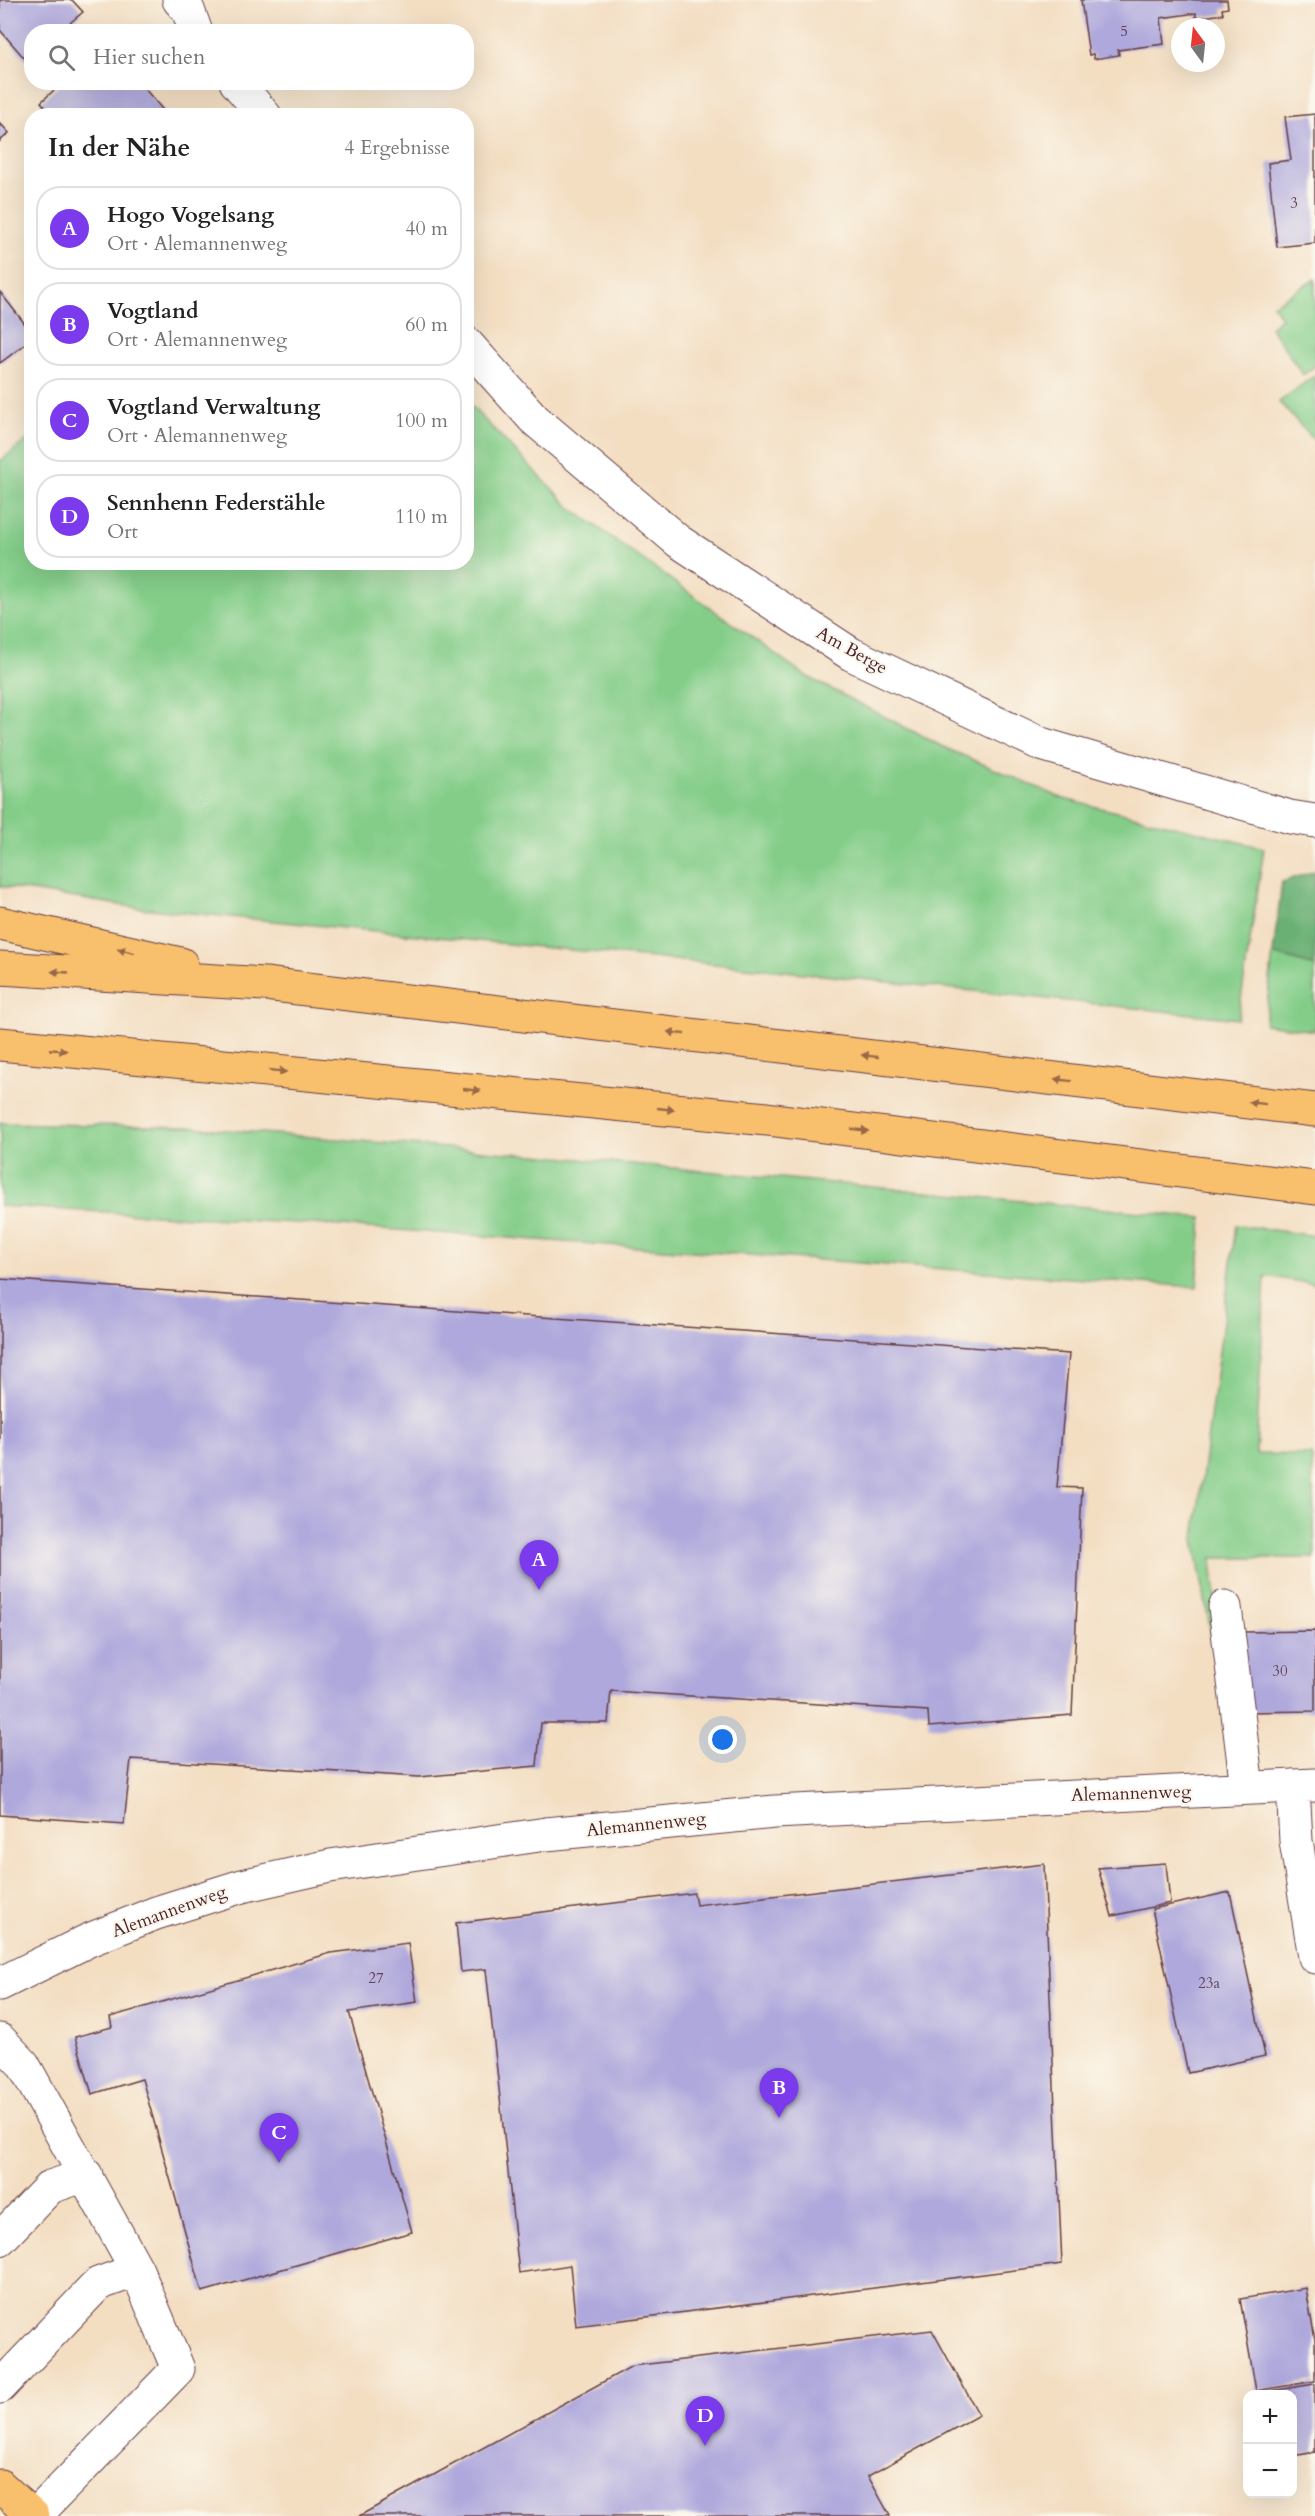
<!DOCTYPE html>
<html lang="de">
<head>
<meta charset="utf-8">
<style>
  body { margin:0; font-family:Cardo,serif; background:#f2f2f2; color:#222 }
  .controls { position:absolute; right:18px; bottom:18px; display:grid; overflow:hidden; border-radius:12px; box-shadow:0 6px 24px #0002 }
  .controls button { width:54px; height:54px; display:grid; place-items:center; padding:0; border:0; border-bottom:2px solid #e0e0e0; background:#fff; color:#222; font:30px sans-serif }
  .compass { position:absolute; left:1171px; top:18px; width:54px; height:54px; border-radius:50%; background:#fff; box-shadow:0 6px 24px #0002; rotate:345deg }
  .you { position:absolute; left:723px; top:1740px; width:21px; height:21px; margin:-15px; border:4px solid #fff; border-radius:50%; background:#1a73e8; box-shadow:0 0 0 9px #1a73e833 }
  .badge { display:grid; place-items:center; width:39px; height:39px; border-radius:50%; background:#7c3aed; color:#fff; font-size:20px; font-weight:700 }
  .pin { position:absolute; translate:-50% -50px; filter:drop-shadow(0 2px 3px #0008) }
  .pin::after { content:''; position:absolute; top:32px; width:21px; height:18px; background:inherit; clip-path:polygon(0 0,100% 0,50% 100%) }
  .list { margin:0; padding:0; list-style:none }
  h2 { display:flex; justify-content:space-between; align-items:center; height:78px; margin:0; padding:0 24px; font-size:26px }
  h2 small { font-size:20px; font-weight:400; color:#767676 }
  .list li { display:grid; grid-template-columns:39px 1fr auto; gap:18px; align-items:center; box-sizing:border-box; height:84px; margin:0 12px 12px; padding:0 12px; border:2px solid #e0e0e0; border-radius:24px }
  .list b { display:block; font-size:22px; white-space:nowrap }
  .list p { margin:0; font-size:20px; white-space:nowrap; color:#767676 }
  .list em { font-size:20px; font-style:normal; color:#767676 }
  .icon { flex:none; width:33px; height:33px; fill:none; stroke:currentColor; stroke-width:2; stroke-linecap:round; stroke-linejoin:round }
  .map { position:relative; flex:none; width:1315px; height:2516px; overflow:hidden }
  .search { position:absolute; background:#fff; box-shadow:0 6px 24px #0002; left:24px; top:24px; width:450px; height:66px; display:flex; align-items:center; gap:15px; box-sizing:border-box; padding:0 21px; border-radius:24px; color:#767676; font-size:22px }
  .panel { position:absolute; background:#fff; box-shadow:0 6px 24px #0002; left:24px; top:108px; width:450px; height:462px; border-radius:24px }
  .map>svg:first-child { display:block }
  .green { fill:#84cd89; stroke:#67765a; stroke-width:1.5 }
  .forest { fill:#6bb075; stroke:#5a6850; stroke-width:1.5 }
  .building { fill:#aea8dc }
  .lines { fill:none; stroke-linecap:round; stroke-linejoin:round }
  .minor-casing { stroke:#633c42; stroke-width:35 }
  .major-casing { stroke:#633c42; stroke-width:35 }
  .highway-casing { stroke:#633c42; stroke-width:35 }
  .minor { stroke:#fff; stroke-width:33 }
  .major { stroke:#f8bf6c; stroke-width:33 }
  .highway { stroke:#f8bf6c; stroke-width:33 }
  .oneway { fill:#986748 }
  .labels { text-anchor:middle; stroke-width:4.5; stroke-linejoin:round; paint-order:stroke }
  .number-label { font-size:15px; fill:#634157 }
  .street-label { font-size:18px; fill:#4a1f2b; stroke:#fbf7ec }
</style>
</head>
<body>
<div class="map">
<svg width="1315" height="2516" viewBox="0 0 1315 2516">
  <rect width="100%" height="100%" fill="#fbf7ec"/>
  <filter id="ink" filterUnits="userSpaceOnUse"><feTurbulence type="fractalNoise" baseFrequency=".0167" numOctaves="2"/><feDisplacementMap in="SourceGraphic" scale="12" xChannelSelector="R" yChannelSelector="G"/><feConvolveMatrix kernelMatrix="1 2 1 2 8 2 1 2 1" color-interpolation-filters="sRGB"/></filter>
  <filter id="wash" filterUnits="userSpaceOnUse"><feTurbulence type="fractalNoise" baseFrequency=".008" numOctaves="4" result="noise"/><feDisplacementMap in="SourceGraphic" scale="24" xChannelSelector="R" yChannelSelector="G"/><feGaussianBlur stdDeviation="1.35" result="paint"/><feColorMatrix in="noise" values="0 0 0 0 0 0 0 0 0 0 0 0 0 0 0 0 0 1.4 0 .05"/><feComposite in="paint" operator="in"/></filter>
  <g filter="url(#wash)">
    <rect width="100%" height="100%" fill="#f3dec2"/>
    <path class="green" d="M 1315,279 L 1315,366 L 1303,375 L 1270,327 L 1281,318 L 1273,305 Z
      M 1315,375 L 1315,441 L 1279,402 Z
      M 467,402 L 572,509 L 806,676 L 941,746 L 1064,799 L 1264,848 L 1238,1019 L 756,968 L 139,908 L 0,886 L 0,461 L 31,437 L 32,562 L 466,562 Z
      M 1273,954 L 1315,966 L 1315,1031 L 1265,1024 Z
      M 0,1123 L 189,1127 L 547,1156 L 1202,1218 L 1197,1287 L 313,1224 L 0,1206 Z
      M 1236,1225 L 1315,1236 L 1315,1284 L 1265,1276 L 1256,1454 L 1312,1455 L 1315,1558 L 1212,1558 L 1228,1727 L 1194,1539 Z"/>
    <path class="forest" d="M 1315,871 L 1315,966 L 1273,954 L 1282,882 Z"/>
    <g id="blocks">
      <path class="building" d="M 0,0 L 72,0 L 83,12 L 59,32 L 32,32 L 32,55 L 26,60 L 0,30 Z
        M 1081,0 L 1227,0 L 1228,8 L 1222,9 L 1223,14 L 1196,18 L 1196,13 L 1161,18 L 1164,44 L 1118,50 L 1119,55 L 1094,59 L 1093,54 L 1089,55 Z
        M 63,82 L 139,82 L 168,116 L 53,116 L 41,102 Z
        M 1315,114 L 1315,243 L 1277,247 L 1268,163 L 1291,160 L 1285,117 Z
        M 0,123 L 9,133 L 0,141 Z
        M 0,292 L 32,333 L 32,339 L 0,363 Z
        M 0,1279 L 1069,1354 L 1057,1487 L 1082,1488 L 1072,1715 L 929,1727 L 928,1711 L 611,1691 L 608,1723 L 541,1723 L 537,1766 L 419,1777 L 131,1759 L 124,1824 L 0,1815 Z
        M 1315,1631 L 1315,1711 L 1248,1712 L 1243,1632 Z
        M 1166,1863 L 1170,1903 L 1112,1916 L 1098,1868 Z
        M 1044,1864 L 1062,2264 L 576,2326 L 570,2265 L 519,2273 L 486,1969 L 461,1972 L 456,1923 L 694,1893 L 696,1905 Z
        M 1230,1892 L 1265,2056 L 1188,2073 L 1152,1909 Z
        M 408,1943 L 417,2002 L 349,2012 L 412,2232 L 202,2292 L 142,2079 L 92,2094 L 75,2037 L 112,2027 L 110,2017 L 331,1953 Z
        M 1306,2288 L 1315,2340 L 1315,2381 L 1256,2391 L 1240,2299 Z
        M 932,2330 L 979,2415 L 868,2476 L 890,2516 L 359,2516 L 632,2366 Z
        M 1315,2384 L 1315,2452 L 1293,2456 L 1293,2394 L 1258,2393 Z"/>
    </g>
  </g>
  <g filter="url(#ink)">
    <use href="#blocks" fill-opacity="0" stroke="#633c42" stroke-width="1.5"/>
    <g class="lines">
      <defs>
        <path id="minor" d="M 179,0 L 188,10 L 196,32
          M 236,82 L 265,116
          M 466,343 L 534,419 L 678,541 L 851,654 L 1041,744 L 1290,817 L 1315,821
          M 1225,1607 L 1247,1788
          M 1293,1786 L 1296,1841 L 1315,1957
          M 0,1984 L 89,1940 L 156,1913 L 242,1886 L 330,1866 L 546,1834 L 775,1812 L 1315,1785
          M 0,2040 L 23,2064 L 137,2270 L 178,2369 L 35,2516
          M 0,2239 L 50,2187 L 86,2175
          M 0,2387 L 98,2284 L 137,2270"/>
        <path id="major" d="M 0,2486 L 33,2516"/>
        <path id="highway" d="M 0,923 L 181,964
          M 0,968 L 265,984 L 1315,1110
          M 0,1044 L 767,1119 L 1315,1188"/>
      </defs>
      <use href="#minor" class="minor-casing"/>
      <use href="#major" class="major-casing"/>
      <use href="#highway" class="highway-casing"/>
      <use href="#minor" class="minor"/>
      <use href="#major" class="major"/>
      <use href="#highway" class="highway"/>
    </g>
    <defs><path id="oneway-solid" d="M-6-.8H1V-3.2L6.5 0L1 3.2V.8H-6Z" transform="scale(1.5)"/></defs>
    <g class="oneway">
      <use href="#oneway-solid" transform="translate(126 951) rotate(-166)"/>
      <use href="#oneway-solid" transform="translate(60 972) rotate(-177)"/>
      <use href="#oneway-solid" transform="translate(676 1033) rotate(-173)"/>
      <use href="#oneway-solid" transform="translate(58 1050) rotate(5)"/>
      <use href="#oneway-solid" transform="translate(870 1056) rotate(-173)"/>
      <use href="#oneway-solid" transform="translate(278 1071) rotate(6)"/>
      <use href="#oneway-solid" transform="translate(1063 1080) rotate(-173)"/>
      <use href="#oneway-solid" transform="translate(472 1090) rotate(6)"/>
      <use href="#oneway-solid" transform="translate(1257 1103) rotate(-173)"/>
      <use href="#oneway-solid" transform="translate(666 1109) rotate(6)"/>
      <use href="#oneway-solid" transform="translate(860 1130) rotate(7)"/>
    </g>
  </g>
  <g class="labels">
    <g class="number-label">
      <text x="1124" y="36">5</text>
      <text x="1294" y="208">3</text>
      <text x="1280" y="1676">30</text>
      <text x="376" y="1983">27</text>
      <text x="1209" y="1988">23a</text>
    </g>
    <g class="street-label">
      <text transform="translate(852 650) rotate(29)" y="6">Am Berge</text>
      <text transform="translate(1131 1793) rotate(-2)" y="6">Alemannenweg</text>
      <text transform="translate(646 1824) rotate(-6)" y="6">Alemannenweg</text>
      <text transform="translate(169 1911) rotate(-20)" y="6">Alemannenweg</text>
    </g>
  </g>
</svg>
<div class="controls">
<button>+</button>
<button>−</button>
</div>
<svg class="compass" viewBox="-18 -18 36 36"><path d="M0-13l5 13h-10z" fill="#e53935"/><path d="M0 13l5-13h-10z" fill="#767676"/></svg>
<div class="you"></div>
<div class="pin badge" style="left:539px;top:1590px">A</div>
<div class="pin badge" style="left:779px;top:2118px">B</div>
<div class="pin badge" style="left:279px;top:2163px">C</div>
<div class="pin badge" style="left:705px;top:2446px">D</div>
<div class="search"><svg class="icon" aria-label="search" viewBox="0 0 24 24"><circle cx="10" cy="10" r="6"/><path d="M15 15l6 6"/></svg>Hier suchen</div>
<section class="panel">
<h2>In der Nähe<small>4 Ergebnisse</small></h2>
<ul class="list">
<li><span class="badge">A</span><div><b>Hogo Vogelsang</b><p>Ort · Alemannenweg</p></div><em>40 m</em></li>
<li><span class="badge">B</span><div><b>Vogtland</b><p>Ort · Alemannenweg</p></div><em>60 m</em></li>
<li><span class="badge">C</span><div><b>Vogtland Verwaltung</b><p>Ort · Alemannenweg</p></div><em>100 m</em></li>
<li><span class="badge">D</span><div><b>Sennhenn Federstähle</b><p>Ort</p></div><em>110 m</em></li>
</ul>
</section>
</div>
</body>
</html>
